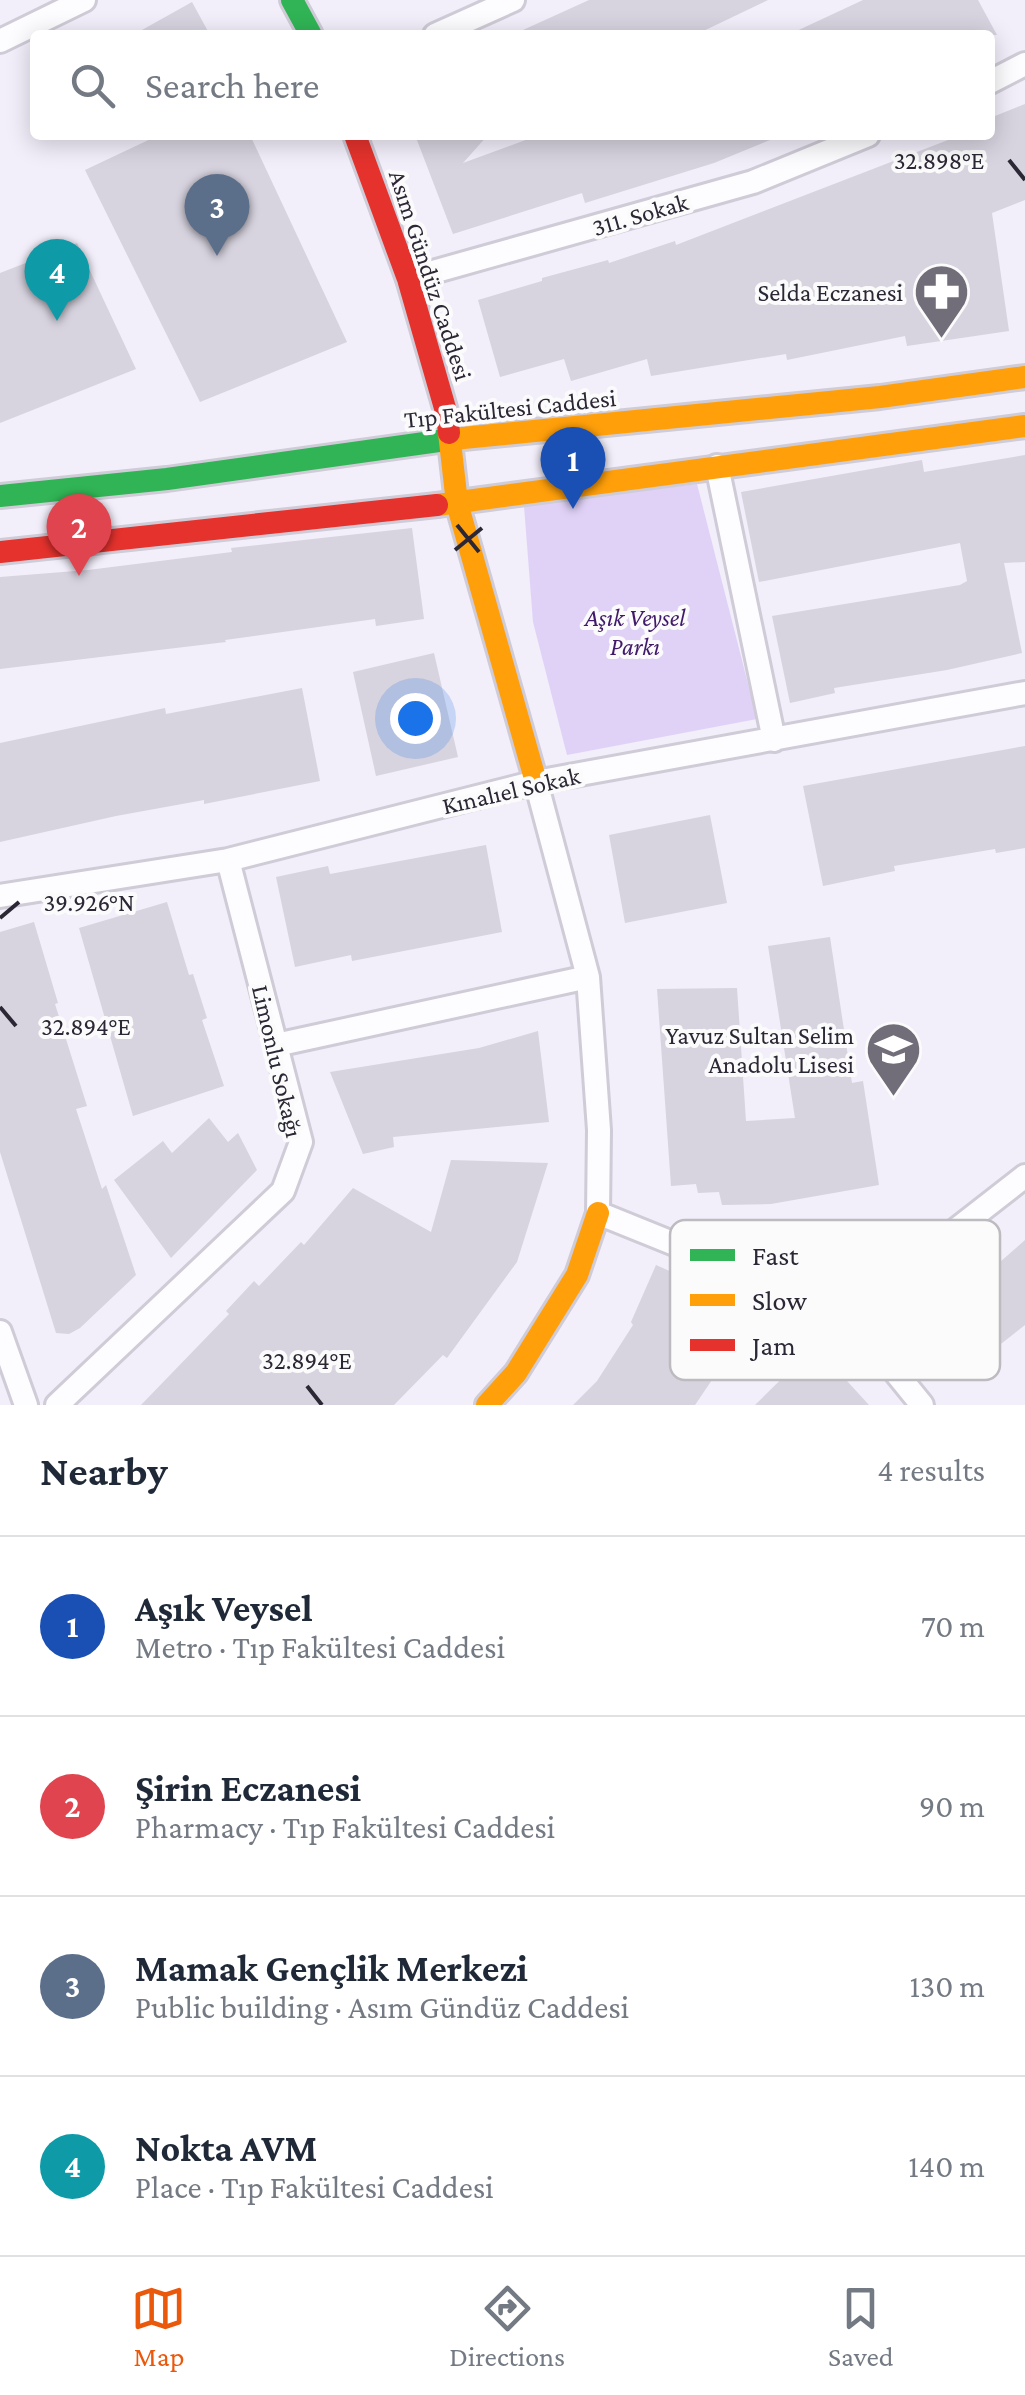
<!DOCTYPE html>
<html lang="en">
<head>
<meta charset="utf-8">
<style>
  body { margin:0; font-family:"Crimson Pro",serif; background:#f6f6f7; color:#1f2937 }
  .you { position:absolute; left:415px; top:718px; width:35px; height:35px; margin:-25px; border:8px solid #fff; border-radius:50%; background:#1a73e8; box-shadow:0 0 0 15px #1a73e833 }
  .badge { display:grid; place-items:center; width:65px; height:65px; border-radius:50%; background:#ea580c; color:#fff; font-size:32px; font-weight:700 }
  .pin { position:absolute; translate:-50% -82px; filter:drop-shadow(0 2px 5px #0008) }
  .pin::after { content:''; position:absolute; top:52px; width:35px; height:30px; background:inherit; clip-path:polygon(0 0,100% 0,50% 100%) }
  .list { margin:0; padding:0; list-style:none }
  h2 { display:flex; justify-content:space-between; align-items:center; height:130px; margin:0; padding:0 40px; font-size:42px }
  h2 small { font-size:32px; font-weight:400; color:#747a83 }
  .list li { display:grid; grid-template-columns:65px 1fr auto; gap:30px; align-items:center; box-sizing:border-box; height:180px; padding:0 40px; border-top:2px solid #e0e1e3 }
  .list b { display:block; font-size:38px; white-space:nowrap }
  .list p { margin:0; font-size:32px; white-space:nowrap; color:#747a83 }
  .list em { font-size:32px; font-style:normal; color:#747a83 }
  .icon { flex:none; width:55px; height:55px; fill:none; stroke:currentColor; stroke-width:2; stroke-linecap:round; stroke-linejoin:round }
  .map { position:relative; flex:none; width:1025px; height:1405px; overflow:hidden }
  .search { position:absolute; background:#fff; box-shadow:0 5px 25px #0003; left:30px; right:30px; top:30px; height:110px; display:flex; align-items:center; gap:25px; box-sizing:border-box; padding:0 35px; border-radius:10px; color:#747a83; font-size:38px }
  .sheet { height:850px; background:#fff }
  nav { display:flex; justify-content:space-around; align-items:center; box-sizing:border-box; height:140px; border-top:2px solid #e0e1e3; background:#fff; font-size:28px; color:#747a83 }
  nav a { display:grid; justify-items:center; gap:5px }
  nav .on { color:#ea580c }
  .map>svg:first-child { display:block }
  .green { fill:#e0d2f7 }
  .building { fill:#d7d3df }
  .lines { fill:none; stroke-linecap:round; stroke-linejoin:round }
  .street-casing { stroke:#cfcbd7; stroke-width:28 }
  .fast-casing { stroke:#cfcbd7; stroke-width:28 }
  .slow-casing { stroke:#cfcbd7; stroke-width:28 }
  .jam-casing { stroke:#cfcbd7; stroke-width:28 }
  .street { stroke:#fdfcfe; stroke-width:22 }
  .fast { stroke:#30b455; stroke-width:22 }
  .slow { stroke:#ff9f0a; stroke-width:22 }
  .jam { stroke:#e5322d; stroke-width:22 }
  .ticks { fill:none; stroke:#2c2734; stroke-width:4 }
  .labels { text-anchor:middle; stroke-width:8; stroke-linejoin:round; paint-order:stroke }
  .street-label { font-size:25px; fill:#2c2734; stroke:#fbfbfb }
  .poi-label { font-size:25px; fill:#2c2734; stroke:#fbfbfb; text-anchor:end }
  .park-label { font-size:25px; font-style:italic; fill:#41196b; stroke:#fbfbfb }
  .key { fill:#fbfbfb; stroke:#bdbbbf; stroke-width:2.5 }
  .key-label { font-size:28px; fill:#2c2734 }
  .ticks-label { font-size:25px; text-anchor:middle; fill:#2c2734; stroke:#fbfbfb; stroke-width:8; stroke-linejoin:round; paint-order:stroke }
</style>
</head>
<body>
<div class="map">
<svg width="1025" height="1405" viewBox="0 0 1025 1405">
  <rect width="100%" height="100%" fill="#f2eefa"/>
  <path class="green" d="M 697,484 L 757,719 L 567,755 L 533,622 L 524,506 Z"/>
  <path class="building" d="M 589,0 L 768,0 L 695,35 L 512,35 Z
    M 863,0 L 978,0 L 997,35 L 788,35 Z
    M 192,2 L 210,35 L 133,35 Z
    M 1025,104 L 1025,200 L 992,213 L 1009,331 L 907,346 L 905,336 L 787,360 L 786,354 L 651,376 L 647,359 L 571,381 L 564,359 L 500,377 L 478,300 L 542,281 L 542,278 L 608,260 L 609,263 L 675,241 L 676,245 L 961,135 L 990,135 L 990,118 Z
    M 159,135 L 250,135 L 347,342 L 200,402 L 85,170 Z
    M 415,135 L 488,135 L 463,163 L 539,135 L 780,136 L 714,163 L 585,203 L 582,193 L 453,234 Z
    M 77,243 L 136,369 L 0,423 L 0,273 Z
    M 1025,455 L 1025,562 L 1004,563 L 1022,653 L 947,670 L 834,688 L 835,693 L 790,703 L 772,616 L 960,585 L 967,581 L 960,543 L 759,582 L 741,492 L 922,460 L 924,472 Z
    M 412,528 L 424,619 L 376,626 L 375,619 L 225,640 L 226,642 L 0,669 L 0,577 L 88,570 L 232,552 L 231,548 Z
    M 434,653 L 458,757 L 376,776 L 353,672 Z
    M 302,688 L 320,781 L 204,804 L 204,800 L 116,816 L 0,842 L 0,743 L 165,708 L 166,714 Z
    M 1025,746 L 1025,848 L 996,853 L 995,849 L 894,866 L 895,871 L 823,886 L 803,786 Z
    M 710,815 L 727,903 L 625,923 L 609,835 Z
    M 486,845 L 502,932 L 352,961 L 351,955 L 295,967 L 276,877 L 328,866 L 330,874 Z
    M 167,902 L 189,975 L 193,974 L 207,1018 L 202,1020 L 224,1086 L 133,1116 L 79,928 Z
    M 34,922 L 58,1003 L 55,1004 L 87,1106 L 76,1109 L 102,1189 L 106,1185 L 136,1275 L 80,1328 L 69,1334 L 56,1333 L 0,1152 L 0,932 Z
    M 830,937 L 852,1083 L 863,1081 L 879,1185 L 771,1204 L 722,1205 L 719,1192 L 698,1193 L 696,1184 L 671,1186 L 657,989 L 737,988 L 746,1121 L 795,1118 L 768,946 Z
    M 538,1031 L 549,1122 L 393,1137 L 394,1147 L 363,1154 L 330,1072 L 479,1048 Z
    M 209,1118 L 228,1142 L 238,1133 L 257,1170 L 171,1258 L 114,1180 L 163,1141 L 172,1153 Z
    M 451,1160 L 548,1163 L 517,1262 L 447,1358 L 443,1355 L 394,1405 L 141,1405 L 229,1314 L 226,1311 L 254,1281 L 259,1286 L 301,1242 L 304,1245 L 353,1188 L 431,1232 Z
    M 1025,1240 L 1025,1325 L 954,1381 L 917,1335 Z
    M 656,1265 L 744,1304 L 716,1374 L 695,1405 L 573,1405 L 597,1381 L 633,1325 L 631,1322 Z
    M 815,1346 L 869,1405 L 755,1405 Z"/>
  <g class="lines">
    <defs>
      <path id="street" d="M 435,35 L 513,0
        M 0,41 L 84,0
        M 990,82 L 1025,64
        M 408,279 L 753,182 L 868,135
        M 717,466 L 774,740
        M 536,782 L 588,977 L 599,1130 L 598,1213 L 848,1314 L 922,1405
        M 0,896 L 228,860 L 536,782 L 1025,693
        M 276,1045 L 588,977
        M 848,1314 L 1025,1176
        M 0,1332 L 26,1405
        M 57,1405 L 283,1191 L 301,1142 L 228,860"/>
      <path id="fast" d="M 292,0 L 311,35
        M 0,496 L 167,479 L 453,439"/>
      <path id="slow" d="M 449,433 L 457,503 L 536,782
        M 453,439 L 880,397 L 1025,377
        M 437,505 L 1025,426
        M 487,1405 L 516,1373 L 577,1275 L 598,1213"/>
      <path id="jam" d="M 355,135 L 408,279 L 447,415 L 449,433
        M 0,552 L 437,505"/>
    </defs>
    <use href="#street" class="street-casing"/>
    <use href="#fast" class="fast-casing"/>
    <use href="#slow" class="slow-casing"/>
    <use href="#jam" class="jam-casing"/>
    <use href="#street" class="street"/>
    <use href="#fast" class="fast"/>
    <use href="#slow" class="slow"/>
    <use href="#jam" class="jam"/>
  </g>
  <path class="ticks" d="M 1009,160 L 1025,180M 457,525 L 479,552M 455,550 L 482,528M 0,918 L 19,902M 0,1007 L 16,1026M 307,1386 L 322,1405"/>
  <defs>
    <symbol id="pharmacy-pin" viewBox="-11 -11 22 30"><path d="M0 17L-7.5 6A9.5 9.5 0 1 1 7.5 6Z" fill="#716d79" stroke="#fbfbfb"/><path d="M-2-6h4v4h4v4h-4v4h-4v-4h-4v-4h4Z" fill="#fff"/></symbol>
    <symbol id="school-pin" viewBox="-11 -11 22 30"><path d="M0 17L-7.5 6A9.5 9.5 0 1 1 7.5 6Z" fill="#716d79" stroke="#fbfbfb"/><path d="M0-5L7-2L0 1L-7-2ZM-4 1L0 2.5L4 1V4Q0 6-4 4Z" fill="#fff"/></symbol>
  </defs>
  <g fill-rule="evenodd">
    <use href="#pharmacy-pin" x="910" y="260" width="63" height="86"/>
    <use href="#school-pin" x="862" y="1018" width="63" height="86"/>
  </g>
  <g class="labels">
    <g class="street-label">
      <text transform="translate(640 214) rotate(-16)" y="9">311. Sokak</text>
      <text transform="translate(431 275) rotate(72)" y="9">Asım Gündüz Caddesi</text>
      <text transform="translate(510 408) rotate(-6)" y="9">Tıp Fakültesi Caddesi</text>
      <text transform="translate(511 790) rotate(-13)" y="9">Kınalıel Sokak</text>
      <text transform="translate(278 1061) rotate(77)" y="9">Limonlu Sokağı</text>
    </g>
    <g class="poi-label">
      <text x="903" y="301">Selda Eczanesi</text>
      <text x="854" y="1044">Yavuz Sultan Selim<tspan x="854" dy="29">Anadolu Lisesi</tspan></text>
    </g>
    <g class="park-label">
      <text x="635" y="626">Aşık Veysel<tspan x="635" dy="29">Parkı</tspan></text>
    </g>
  </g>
  <rect x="670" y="1220" width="330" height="160" rx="15" class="key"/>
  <rect x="690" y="1249" width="45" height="12" fill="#30b455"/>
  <rect x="690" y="1294" width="45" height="12" fill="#ff9f0a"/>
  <rect x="690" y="1339" width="45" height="12" fill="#e5322d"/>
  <g class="key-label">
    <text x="752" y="1265">Fast</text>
    <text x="752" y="1310">Slow</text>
    <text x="752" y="1355">Jam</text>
  </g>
  <g class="ticks-label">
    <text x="939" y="169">32.898°E</text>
    <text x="89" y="911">39.926°N</text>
    <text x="86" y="1035">32.894°E</text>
    <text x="307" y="1369">32.894°E</text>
  </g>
</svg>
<div class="you"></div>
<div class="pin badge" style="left:573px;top:509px;background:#1a4fb4">1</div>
<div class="pin badge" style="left:79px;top:576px;background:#e0444e">2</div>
<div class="pin badge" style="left:217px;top:256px;background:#5c6f8a">3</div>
<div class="pin badge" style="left:57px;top:321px;background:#0f9aa8">4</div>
<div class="search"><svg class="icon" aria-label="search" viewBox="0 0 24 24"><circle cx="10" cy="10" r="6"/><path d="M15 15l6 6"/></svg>Search here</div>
</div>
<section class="sheet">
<h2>Nearby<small>4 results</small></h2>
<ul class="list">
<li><span class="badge" style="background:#1a4fb4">1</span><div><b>Aşık Veysel</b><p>Metro · Tıp Fakültesi Caddesi</p></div><em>70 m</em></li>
<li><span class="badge" style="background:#e0444e">2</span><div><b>Şirin Eczanesi</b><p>Pharmacy · Tıp Fakültesi Caddesi</p></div><em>90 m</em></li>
<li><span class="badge" style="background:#5c6f8a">3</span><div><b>Mamak Gençlik Merkezi</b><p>Public building · Asım Gündüz Caddesi</p></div><em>130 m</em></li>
<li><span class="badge" style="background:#0f9aa8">4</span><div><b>Nokta AVM</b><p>Place · Tıp Fakültesi Caddesi</p></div><em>140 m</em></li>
</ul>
</section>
<nav>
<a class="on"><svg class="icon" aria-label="map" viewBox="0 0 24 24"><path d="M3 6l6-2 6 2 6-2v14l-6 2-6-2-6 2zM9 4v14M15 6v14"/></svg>Map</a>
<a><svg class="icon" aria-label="directions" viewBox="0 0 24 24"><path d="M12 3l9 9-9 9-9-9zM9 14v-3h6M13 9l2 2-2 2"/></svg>Directions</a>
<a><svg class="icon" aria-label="saved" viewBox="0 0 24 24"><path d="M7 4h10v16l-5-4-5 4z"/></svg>Saved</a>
</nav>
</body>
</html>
